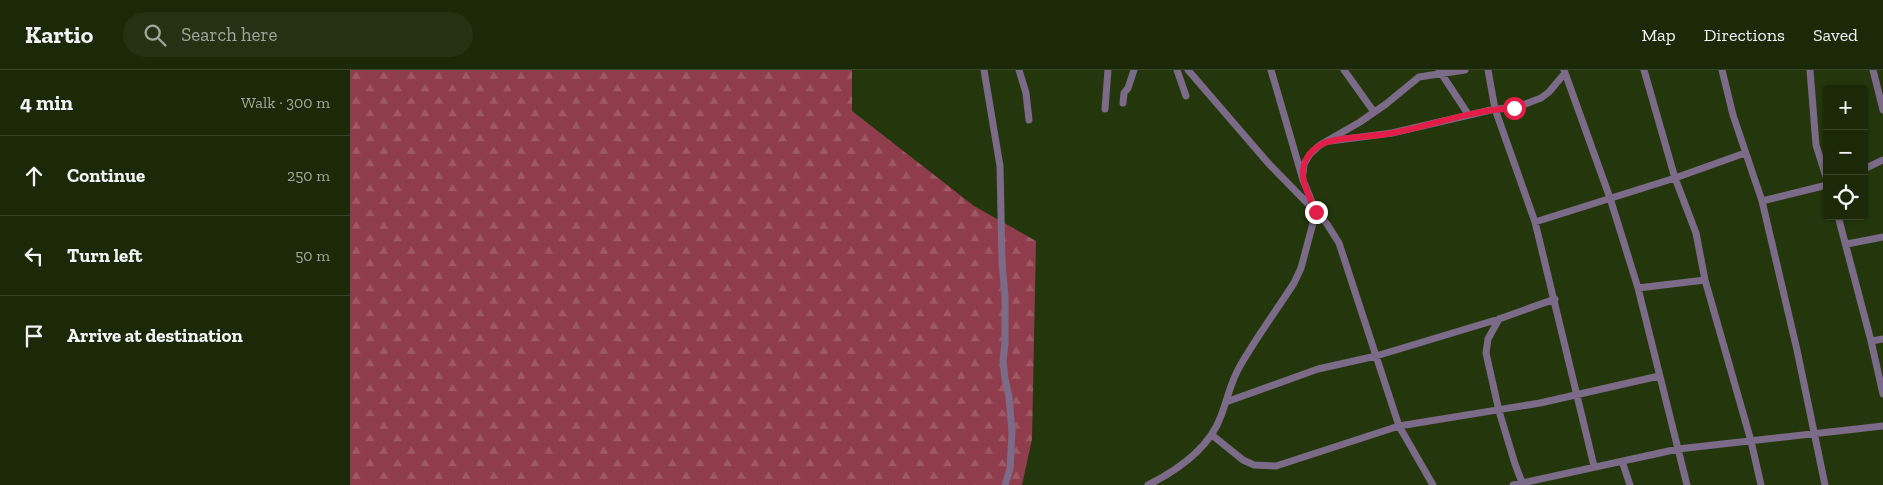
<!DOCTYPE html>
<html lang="en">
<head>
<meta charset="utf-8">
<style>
  body { margin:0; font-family:"Zilla Slab",serif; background:#243112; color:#f1f3f6 }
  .controls { position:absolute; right:15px; top:15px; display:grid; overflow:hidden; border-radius:5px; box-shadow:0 1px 4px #0004 }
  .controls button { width:45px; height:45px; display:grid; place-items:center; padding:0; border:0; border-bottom:1px solid #39452a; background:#1b2909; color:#f1f3f6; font:25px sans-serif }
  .stop { position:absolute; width:15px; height:15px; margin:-11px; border:4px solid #e11d48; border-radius:50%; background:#fff }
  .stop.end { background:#e11d48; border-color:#fff; box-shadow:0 1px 5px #0008 }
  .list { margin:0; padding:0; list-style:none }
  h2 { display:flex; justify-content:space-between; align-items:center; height:65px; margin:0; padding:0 20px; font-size:21px }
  h2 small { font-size:16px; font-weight:400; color:#a0a69c }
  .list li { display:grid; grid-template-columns:32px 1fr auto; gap:15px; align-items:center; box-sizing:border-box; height:80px; padding:0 20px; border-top:1px solid #39452a }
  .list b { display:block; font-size:19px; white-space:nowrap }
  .list em { font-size:16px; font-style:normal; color:#a0a69c }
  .icon { flex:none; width:28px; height:28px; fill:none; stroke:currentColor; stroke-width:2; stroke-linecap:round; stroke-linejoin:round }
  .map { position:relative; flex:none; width:1533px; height:415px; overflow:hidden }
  header { display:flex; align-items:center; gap:30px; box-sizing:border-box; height:70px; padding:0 25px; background:#1b2909; border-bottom:1px solid #39452a }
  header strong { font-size:24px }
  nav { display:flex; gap:28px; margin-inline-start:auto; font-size:18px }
  .search { width:350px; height:45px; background:#243112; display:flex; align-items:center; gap:12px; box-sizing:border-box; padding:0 18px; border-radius:28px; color:#a0a69c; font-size:19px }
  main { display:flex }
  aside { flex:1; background:#1b2909 }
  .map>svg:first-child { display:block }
  .forest { fill:url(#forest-firs) }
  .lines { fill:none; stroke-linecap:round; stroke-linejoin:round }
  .minor { stroke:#7b6a88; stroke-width:7 }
  .route { stroke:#e11d48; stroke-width:6 }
</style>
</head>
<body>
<header>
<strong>Kartio</strong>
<div class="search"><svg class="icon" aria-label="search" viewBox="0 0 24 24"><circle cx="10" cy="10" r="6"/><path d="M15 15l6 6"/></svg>Search here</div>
<nav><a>Map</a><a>Directions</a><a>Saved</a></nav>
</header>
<main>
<aside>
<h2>4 min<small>Walk · 300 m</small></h2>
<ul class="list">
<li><svg class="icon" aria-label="ahead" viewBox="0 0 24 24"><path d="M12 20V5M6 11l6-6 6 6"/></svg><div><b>Continue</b></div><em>250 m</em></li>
<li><svg class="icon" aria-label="left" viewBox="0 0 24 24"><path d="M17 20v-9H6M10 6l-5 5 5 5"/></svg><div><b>Turn left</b></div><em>50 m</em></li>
<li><svg class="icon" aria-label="arrive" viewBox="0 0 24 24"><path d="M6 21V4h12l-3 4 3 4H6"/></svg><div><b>Arrive at destination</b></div></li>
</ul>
</aside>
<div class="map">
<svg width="1533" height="415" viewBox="0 0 1533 415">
  <defs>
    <pattern id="forest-firs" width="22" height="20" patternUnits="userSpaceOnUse" patternTransform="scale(1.25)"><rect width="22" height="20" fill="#8f3d4d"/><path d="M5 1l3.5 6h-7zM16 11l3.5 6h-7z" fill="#9e5965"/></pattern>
  </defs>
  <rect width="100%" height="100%" fill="#24370c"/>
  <path class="forest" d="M 0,0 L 502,0 L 502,41 L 624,136 L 686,171 L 682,369 L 672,415 L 0,415 Z"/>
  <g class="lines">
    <path class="minor" d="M 634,0 L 650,96 L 652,192 L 655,227 L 655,273 L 653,291 L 655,309 L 659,327 L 662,362 L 660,399 L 655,415
      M 669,0 L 676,23 L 679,50
      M 827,0 L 836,26
      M 921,0 L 953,110 L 966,142 L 977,154 L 989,173 L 1049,356 L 1083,415
      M 994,0 L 1024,42
      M 1089,0 L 1118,44
      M 1138,0 L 1145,39 L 1185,152 L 1244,396
      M 1214,0 L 1260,128 L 1288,218 L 1337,415
      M 1294,0 L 1325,108 L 1346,163 L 1355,210 L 1401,371 L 1411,415
      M 1372,0 L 1383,45 L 1412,131 L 1447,280 L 1475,415
      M 1460,0 L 1466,75 L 1477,110
      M 1523,0 L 1533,40
      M 773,33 L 774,23 L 778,18 L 784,0
      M 755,39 L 758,0
      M 980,71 L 1042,63 L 1145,39 L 1165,38 L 1191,28 L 1199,22 L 1215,3
      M 1514,99 L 1533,90
      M 953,103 L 954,94 L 960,84 L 970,75 L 1010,52 L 1036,34 L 1069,7 L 1115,0
      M 1412,131 L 1477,115
      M 1488,146 L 1521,271 L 1533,324
      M 1185,152 L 1325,108 L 1395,83
      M 1497,174 L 1533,167
      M 1288,218 L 1355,210
      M 1149,249 L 1138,269 L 1136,283 L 1149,341 L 1165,394 L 1173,415
      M 1521,271 L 1533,269
      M 876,332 L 968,299 L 1026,286 L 1149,249 L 1205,229
      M 862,365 L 893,390 L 904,395 L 926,396 L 1049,356 L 1190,333 L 1309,306
      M 1272,391 L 1280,415
      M 798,415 C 828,400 859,379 871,346 C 877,330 881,311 890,296 C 906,268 926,241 944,213 L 951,198 L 966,142 L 919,94 L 838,0
      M 1163,415 L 1328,379 L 1533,356"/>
  </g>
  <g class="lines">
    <path class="route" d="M 966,142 C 958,123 945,103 959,85 C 964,78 973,72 981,71 C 1001,66 1022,67 1042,63 C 1083,55 1122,40 1164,38"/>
  </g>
</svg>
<div class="controls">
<button>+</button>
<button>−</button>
<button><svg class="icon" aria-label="locate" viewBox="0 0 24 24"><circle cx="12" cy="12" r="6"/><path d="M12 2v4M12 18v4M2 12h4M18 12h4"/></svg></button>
</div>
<div class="stop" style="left:1164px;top:38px"></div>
<div class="stop end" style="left:966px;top:142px"></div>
</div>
</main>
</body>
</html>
